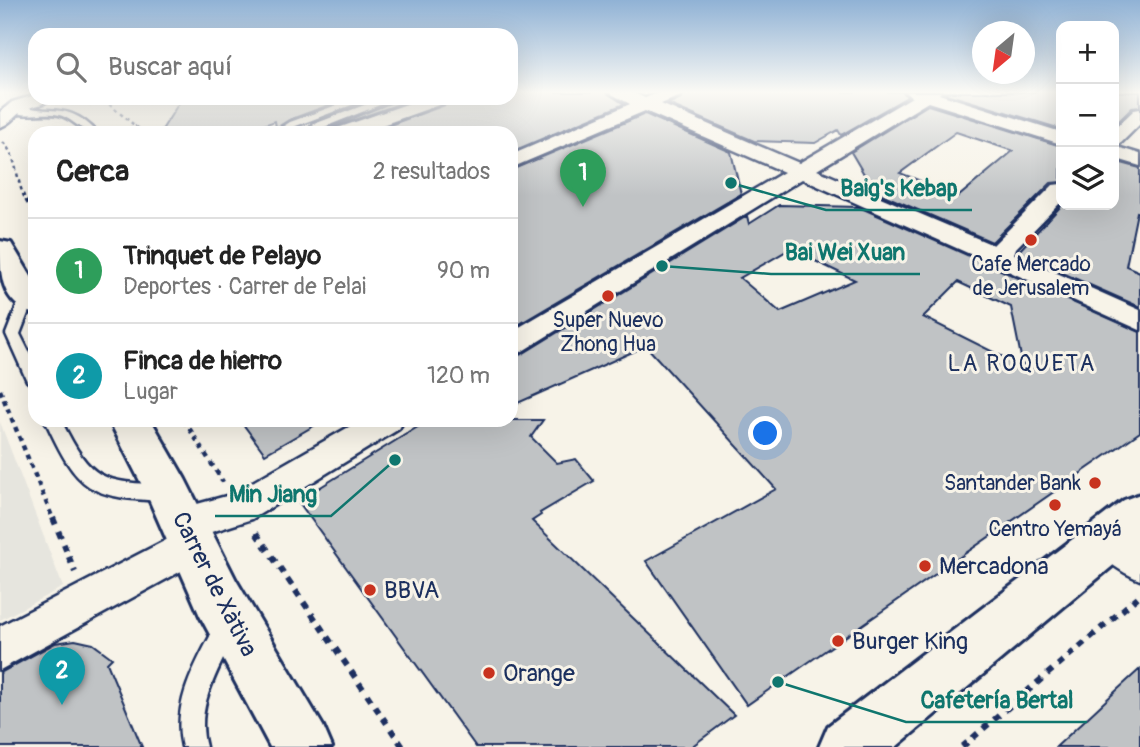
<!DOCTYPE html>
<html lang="es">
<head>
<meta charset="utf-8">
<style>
  body { margin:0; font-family:Pangolin,sans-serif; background:#f2f2f2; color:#222 }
  .controls { position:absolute; right:21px; top:21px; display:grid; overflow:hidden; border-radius:14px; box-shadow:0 7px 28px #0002 }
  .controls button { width:63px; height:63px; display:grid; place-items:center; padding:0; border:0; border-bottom:2px solid #e0e0e0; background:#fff; color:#222; font:35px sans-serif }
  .compass { position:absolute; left:972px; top:21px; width:63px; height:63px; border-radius:50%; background:#fff; box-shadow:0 7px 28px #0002; rotate:209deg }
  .you { position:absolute; left:766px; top:434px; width:24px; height:24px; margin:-18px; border:5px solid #fff; border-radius:50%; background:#1a73e8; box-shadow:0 0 0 10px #1a73e833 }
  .badge { display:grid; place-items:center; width:46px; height:46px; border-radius:50%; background:#2563eb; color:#fff; font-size:23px; font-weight:700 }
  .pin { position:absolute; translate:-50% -58px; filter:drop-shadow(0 2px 4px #0008) }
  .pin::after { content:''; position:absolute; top:37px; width:24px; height:21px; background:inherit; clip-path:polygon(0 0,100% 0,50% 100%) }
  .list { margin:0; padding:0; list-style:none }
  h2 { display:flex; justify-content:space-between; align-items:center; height:91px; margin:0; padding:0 28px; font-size:30px }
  h2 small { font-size:23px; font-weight:400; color:#767676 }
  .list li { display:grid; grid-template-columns:46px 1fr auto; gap:21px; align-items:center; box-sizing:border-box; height:105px; padding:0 28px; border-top:2px solid #e0e0e0 }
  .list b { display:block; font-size:26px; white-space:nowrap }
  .list p { margin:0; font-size:23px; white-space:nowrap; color:#767676 }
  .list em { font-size:23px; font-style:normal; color:#767676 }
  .icon { flex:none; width:38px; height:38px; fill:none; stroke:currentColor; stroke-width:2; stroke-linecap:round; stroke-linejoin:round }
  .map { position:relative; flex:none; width:1140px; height:747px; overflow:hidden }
  .search { position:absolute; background:#fff; box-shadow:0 7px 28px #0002; left:28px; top:28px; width:490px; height:77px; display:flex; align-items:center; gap:18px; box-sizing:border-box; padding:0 24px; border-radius:21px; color:#767676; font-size:26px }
  .panel { position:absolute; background:#fff; box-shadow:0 7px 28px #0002; left:28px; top:126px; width:490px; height:301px; border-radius:21px }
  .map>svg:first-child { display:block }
  .built { fill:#e6e5de }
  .building { fill:#c0c3c5; stroke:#1b2f5e; stroke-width:2; fill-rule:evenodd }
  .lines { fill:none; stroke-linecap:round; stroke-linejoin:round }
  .lane-casing { stroke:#1b2f5e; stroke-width:5 }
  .street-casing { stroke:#1b2f5e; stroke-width:5 }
  .secondary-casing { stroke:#1b2f5e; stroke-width:6 }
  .path-far3 { stroke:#1b2f5e; stroke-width:2.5; stroke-dasharray:3.5 3.5; stroke-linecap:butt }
  .path-far2 { stroke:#1b2f5e; stroke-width:3.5; stroke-dasharray:4.5 4.5; stroke-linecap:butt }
  .path-far1 { stroke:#1b2f5e; stroke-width:4.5; stroke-dasharray:5 5; stroke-linecap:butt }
  .path { stroke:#1b2f5e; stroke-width:6; stroke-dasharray:7 7; stroke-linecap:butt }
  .lane { fill:#f7f3e8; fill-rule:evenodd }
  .street { fill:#f7f3e8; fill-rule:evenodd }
  .secondary { fill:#f7f3e8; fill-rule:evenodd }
  .poi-dot { fill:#c8321e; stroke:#f7f3e8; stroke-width:2.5 }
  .labels { text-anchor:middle; stroke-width:6; stroke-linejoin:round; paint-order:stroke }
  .poi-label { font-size:21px; fill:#1b2f5e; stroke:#f7f3e8 }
  .neighbourhood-label { font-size:23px; letter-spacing:2px; fill:#1b2f5e; stroke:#f7f3e8 }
  .near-poi-label { font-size:24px; fill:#1b2f5e; stroke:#f7f3e8; text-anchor:start }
  .near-street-label { font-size:24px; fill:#1b2f5e; stroke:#f7f3e8 }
  .leader { fill:none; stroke:#0f766e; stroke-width:2.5 }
  .callout-dot { fill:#0f766e; stroke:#f7f3e8; stroke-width:2.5 }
  .callout-label { font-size:23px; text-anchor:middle; font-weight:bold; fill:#0f766e; stroke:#f7f3e8; stroke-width:6; stroke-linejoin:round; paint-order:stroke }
</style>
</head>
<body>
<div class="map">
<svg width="1140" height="747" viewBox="0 0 1140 747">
  <rect width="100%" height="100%" fill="#f7f3e8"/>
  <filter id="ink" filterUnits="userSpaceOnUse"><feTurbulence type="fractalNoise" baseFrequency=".0143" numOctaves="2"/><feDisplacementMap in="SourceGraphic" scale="14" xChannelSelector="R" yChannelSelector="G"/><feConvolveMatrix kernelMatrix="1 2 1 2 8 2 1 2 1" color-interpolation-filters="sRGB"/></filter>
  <g filter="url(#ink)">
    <path class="built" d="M 0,422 L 63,587 L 0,620 Z"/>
    <path class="building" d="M 511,92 L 606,92 L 624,104 L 511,152 L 511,133 L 368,133 L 448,104 L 453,98 L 511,98 Z
      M 686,92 L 903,92 L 907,97 L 841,135 L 838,130 L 815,143 L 754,141 L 668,104 L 681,98 Z
      M 944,92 L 1061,92 L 1061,129 L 943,93 Z
      M 1114,92 L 1140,92 L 1140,107 L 1132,108 L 1114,126 Z
      M 182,98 L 348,98 L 289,120 L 276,128 L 275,121 L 241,133 L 160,133 Z
      M 400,98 L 416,98 L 334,127 L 329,133 L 320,133 L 323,130 L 398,100 Z
      M 928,105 L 1061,146 L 1061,182 L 1051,183 L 992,242 L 874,191 L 851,152 ZM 956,132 L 1013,151 L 959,196 L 900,173 Z
      M 645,114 L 731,152 L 741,194 L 511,329 L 511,170 Z
      M 1114,161 L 1140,168 L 1140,213 L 1137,212 L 1126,266 L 1140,272 L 1140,307 L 1017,253 L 1062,205 L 1114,205 Z
      M 779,205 L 859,207 L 1140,332 L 1140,432 L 747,705 L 646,561 L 776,489 L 646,346 L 511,406 L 511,357 L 522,354 L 747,216 L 749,224 ZM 790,249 L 855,280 L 780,312 L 740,278 ZM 958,282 L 1011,307 L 1023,367 L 923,317 Z
      M 240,420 L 324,420 L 265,454 Z
      M 429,420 L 543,420 L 531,437 L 557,463 L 576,459 L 594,481 L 540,513 L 541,515 L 532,521 L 734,715 L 691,747 L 476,747 L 298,501 Z
      M 75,640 L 93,644 L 112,658 L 107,663 L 142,747 L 0,747 L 0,673 L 55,643 Z
      M 1140,669 L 1140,747 L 1056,747 L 1117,690 Z"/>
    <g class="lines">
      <defs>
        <path id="lane" d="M 356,98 L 370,98 L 296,126 L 285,133 L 273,133 L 290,122 Z
          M 383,98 L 397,98 L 322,128 L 316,133 L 305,133 L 314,124 Z
          M 18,103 C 47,118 66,98 98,133 C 80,133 75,119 59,115 C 46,112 32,116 20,114 L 13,106 Z
          M 27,293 L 34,298 L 20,334 L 35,364 L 35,387 L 27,381 L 6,334 L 20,298 Z
          M 45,420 L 61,420 C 92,482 101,482 168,485 L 175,487 L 177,493 L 175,499 L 168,501 C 89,498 78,492 45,420 Z
          M 226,618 L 234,621 L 237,629 C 221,668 194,703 206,747 L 182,747 C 171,702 198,660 218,621 Z"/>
        <path id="street" d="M 608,92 L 631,92 L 645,98 L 660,92 L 683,92 L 680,96 L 661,104 L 799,163 L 912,97 L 906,92 L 941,92 L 939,94 L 1061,132 L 1061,144 L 928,102 L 817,170 L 993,245 L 1053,185 L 1061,184 L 1061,202 L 1016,248 L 1014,254 L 1140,310 L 1140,330 L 802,179 L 521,352 L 511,355 L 511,332 L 784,172 L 645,111 L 511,168 L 511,155 L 630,104 Z
          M 35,95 L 35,98 L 51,98 C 44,106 33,105 24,110 C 15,115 11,124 0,127 L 0,112 L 12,102 Z
          M 424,98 L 450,98 L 447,102 L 360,133 L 332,133 L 335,129 Z
          M 1140,109 L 1140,124 L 1121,143 L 1114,145 L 1114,129 L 1134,110 Z
          M 1114,146 L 1140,154 L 1140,166 L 1114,158 Z
          M 361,420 L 404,420 L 399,429 L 252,519 L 205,534 L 211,546 L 205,558 L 0,670 L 0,626 L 172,537 L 168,536 L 163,524 L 168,512 L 230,495 Z
          M 1110,522 L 1123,527 L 1140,539 L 1140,580 C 1120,572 1100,558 1091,539 L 1097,527 Z"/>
        <path id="secondary" d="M 0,241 L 11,243 L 35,283 L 35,314 C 0,304 0,273 0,241 Z
          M 109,420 L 151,420 L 185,479 L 236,580 L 323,726 L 332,747 L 270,747 L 200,616 L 148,497 Z
          M 1140,494 L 1140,543 L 896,747 L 819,747 L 828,726 L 1124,500 Z"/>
      </defs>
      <use href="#lane" class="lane-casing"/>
      <use href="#street" class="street-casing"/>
      <use href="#secondary" class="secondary-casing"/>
      <path class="path-far3" d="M 90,105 L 105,101 L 144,133
        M 115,133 L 136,126
        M 3,142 C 19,159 15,182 27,202"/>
      <path class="path-far2" d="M 26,200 L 35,216"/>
      <path class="path-far1" d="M 0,390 L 53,519
        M 184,420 L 223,482"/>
      <path class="path" d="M 53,518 L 75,572
        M 256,533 L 403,747
        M 962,747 L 1140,595"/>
      <use href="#lane" class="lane"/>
      <use href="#street" class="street"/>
      <use href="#secondary" class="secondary"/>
    </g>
  </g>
  <linearGradient id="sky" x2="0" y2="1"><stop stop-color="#90b2d5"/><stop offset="0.47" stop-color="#fbfaf5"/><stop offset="1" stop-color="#fbfaf5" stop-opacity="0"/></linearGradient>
  <rect width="1140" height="196" fill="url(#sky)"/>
  <g class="poi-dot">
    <circle cx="1031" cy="240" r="7"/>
    <circle cx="608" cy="296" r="7"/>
    <circle cx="1095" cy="483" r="7"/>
    <circle cx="1055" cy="505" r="7"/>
    <circle cx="925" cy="566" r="7"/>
    <circle cx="370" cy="590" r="7"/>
    <circle cx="838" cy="641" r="7"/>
    <circle cx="489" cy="673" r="7"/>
  </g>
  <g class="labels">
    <g class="poi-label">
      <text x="1031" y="271">Cafe Mercado<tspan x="1031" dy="24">de Jerusalem</tspan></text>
      <text x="608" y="327">Super Nuevo<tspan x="608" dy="24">Zhong Hua</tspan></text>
      <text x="1081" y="490" text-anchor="end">Santander Bank</text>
      <text x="1055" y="536">Centro Yemayá</text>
    </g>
    <g class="neighbourhood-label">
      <text x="1022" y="371">LA ROQUETA</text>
    </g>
    <g class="near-poi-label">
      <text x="939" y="574">Mercadona</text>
      <text x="384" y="598">BBVA</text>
      <text x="852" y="649">Burger King</text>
      <text x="503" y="681">Orange</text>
    </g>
    <g class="near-street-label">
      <text transform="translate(215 584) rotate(63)" y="8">Carrer de Xàtiva</text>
    </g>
  </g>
  <path class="leader" d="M731 183L826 210H972M662 266L771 274H920M395 460L331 516H215M778 682L906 722H1087"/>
  <g class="callout-dot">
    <circle cx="731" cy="183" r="7"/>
    <circle cx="662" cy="266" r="7"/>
    <circle cx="395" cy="460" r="7"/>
    <circle cx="778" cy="682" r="7"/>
  </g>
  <g class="callout-label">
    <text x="899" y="196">Baig's Kebap</text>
    <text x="845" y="260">Bai Wei Xuan</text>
    <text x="273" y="502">Min Jiang</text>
    <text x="997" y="708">Cafetería Bertal</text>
  </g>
</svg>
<div class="controls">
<button>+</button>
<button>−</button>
<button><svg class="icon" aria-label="layers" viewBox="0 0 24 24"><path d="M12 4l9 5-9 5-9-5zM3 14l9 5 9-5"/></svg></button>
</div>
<svg class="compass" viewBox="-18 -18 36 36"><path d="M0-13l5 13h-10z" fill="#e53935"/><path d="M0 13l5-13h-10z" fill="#767676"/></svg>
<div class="you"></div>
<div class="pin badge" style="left:583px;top:207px;background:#2e9e5b">1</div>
<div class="pin badge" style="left:62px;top:705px;background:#0f9aa8">2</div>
<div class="search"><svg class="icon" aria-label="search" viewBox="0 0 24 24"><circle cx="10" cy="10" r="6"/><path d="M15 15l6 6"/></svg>Buscar aquí</div>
<section class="panel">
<h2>Cerca<small>2 resultados</small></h2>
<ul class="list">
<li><span class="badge" style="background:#2e9e5b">1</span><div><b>Trinquet de Pelayo</b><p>Deportes · Carrer de Pelai</p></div><em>90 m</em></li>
<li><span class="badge" style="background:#0f9aa8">2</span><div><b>Finca de hierro</b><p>Lugar</p></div><em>120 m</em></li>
</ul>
</section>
</div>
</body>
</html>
